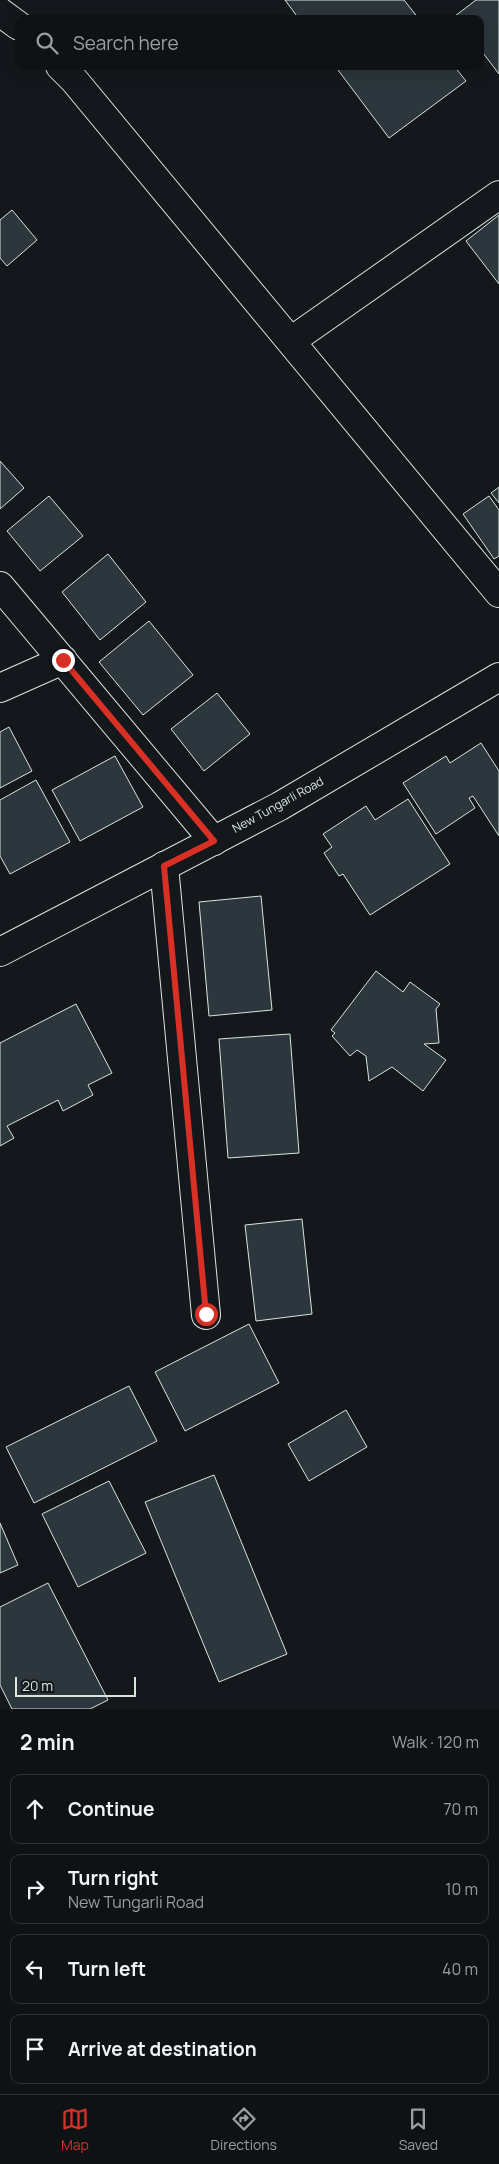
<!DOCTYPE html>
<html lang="en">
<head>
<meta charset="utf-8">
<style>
  body { margin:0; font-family:Manrope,sans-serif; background:#181b1e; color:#f1f3f6 }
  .scale { position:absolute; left:15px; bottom:12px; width:121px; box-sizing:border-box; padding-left:5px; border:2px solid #d8e6dc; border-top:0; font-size:14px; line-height:18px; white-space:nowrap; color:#d8e6dc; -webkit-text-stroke:4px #14181c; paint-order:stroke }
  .stop { position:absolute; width:15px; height:15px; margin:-11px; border:4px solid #d93025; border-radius:50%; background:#fff }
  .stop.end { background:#d93025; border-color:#fff; box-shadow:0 1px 5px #0008 }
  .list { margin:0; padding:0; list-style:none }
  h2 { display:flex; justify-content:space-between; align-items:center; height:65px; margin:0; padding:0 20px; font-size:21px }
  h2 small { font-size:16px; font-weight:400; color:#9b9ea0 }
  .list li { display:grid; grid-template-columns:32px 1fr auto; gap:15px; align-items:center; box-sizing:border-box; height:70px; margin:0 10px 10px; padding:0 10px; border:1px solid #2f3234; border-radius:10px }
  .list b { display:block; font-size:19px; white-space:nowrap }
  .list p { margin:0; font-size:16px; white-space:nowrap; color:#9b9ea0 }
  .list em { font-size:16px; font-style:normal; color:#9b9ea0 }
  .icon { flex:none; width:28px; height:28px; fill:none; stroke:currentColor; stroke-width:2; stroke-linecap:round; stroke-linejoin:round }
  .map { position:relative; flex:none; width:499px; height:1709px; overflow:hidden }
  .search { position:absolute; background:#0f1215; box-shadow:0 5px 20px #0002; left:15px; right:15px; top:15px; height:55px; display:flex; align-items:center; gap:12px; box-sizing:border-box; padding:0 18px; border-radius:10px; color:#9b9ea0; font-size:19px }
  .sheet { height:385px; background:#0f1215 }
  nav { display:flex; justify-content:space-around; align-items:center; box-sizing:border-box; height:70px; border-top:1px solid #2f3234; background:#0f1215; font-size:14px; color:#9b9ea0 }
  nav a { display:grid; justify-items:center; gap:2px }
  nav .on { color:#d93025 }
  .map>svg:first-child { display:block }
  .building { fill:#2c363c; stroke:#d8e6dc }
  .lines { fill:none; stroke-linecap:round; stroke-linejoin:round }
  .minor-casing { stroke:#d8e6dc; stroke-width:30 }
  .tertiary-casing { stroke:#d8e6dc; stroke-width:30 }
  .minor { stroke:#14181c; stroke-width:28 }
  .tertiary { stroke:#14181c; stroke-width:28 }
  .route { stroke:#d93025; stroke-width:6 }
  .labels { text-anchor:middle; stroke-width:4; stroke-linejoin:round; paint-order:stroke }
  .street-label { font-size:12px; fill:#d8e6dc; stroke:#14181c }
</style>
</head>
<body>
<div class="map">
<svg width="499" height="1709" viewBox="0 0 499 1709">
  <rect width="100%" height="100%" fill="#14181c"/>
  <path class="building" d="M 285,0 L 404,0 L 419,19 L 299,19 Z
    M 476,0 L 499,0 L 499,74 L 480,49 L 480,19 L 457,19 L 455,16 Z
    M 335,66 L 454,66 L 466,81 L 389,138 Z
    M 12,210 L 37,240 L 7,266 L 0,258 L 0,220 Z
    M 499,215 L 499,284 L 466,241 Z
    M 0,461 L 24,488 L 0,509 Z
    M 499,487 L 499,503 L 491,493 Z
    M 49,496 L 83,536 L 40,571 L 7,531 Z
    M 489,496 L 499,510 L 499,556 L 494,559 L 463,514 Z
    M 108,554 L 146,602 L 100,640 L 62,592 Z
    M 149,621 L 193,675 L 143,715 L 99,662 Z
    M 217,693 L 250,734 L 204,771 L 171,729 Z
    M 9,727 L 32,771 L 0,788 L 0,732 Z
    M 481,743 L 499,771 L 499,836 L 473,796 L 469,798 L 475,808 L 436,834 L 403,783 L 446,756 L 450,763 Z
    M 115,756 L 143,807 L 80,841 L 52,790 Z
    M 36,780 L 70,842 L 10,874 L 0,856 L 0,800 Z
    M 408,799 L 450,864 L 370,915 L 343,874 L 339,876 L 324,853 L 332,847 L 323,834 L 366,806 L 375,820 Z
    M 261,896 L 272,1010 L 209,1016 L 199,902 Z
    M 376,971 L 403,992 L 410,982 L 440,1004 L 436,1009 L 439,1043 L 424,1044 L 446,1060 L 423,1091 L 392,1067 L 369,1081 L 366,1056 L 357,1050 L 350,1056 L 332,1036 L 335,1033 L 331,1030 Z
    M 76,1004 L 112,1073 L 88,1085 L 93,1095 L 63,1111 L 58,1100 L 7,1126 L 14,1138 L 0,1146 L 0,1043 Z
    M 290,1034 L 299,1153 L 228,1158 L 219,1039 Z
    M 302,1219 L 312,1314 L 256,1321 L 245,1225 Z
    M 249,1324 L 279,1383 L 185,1431 L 155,1372 Z
    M 129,1386 L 157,1441 L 34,1503 L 6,1447 Z
    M 346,1410 L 367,1447 L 309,1481 L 288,1444 Z
    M 214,1475 L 287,1654 L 219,1682 L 145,1502 Z
    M 109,1481 L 146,1553 L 78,1587 L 42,1514 Z
    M 0,1523 L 18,1565 L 0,1573 Z
    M 48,1583 L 108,1700 L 90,1709 L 12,1709 L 0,1685 L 0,1607 Z"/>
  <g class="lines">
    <defs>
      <path id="minor" d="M 0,12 L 19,26
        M 60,66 L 74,80 L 499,593
        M 291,341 L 499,195
        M 0,586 L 214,841
        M 0,688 L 63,660
        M 164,866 L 206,1315"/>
      <path id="tertiary" d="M 0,952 L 280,806 L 499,677"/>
    </defs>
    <use href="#minor" class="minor-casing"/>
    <use href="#tertiary" class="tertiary-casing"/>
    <use href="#minor" class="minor"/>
    <use href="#tertiary" class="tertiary"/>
  </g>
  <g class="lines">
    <path class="route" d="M 63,660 L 214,841 L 164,866 L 206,1314"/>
  </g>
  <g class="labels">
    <g class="street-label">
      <text transform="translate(278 805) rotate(-29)" y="4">New Tungarli Road</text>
    </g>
  </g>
</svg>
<div class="scale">20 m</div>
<div class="stop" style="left:206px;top:1314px"></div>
<div class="stop end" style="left:63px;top:660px"></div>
<div class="search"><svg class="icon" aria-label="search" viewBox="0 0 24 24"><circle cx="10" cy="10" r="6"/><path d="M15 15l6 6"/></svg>Search here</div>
</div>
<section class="sheet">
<h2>2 min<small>Walk · 120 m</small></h2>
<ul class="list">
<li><svg class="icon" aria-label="ahead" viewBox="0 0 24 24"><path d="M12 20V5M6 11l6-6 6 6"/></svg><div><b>Continue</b></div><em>70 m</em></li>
<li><svg class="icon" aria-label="right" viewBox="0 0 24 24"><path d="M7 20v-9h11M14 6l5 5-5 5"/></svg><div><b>Turn right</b><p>New Tungarli Road</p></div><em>10 m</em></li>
<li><svg class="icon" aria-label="left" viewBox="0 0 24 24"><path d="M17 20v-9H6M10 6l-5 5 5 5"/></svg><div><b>Turn left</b></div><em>40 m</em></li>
<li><svg class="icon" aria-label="arrive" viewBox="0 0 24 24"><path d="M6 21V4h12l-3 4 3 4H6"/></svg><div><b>Arrive at destination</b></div></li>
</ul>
</section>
<nav>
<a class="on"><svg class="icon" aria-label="map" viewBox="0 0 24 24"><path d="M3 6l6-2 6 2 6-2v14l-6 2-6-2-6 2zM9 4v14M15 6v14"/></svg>Map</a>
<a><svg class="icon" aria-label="directions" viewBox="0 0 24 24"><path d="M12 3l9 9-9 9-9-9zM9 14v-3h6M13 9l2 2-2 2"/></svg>Directions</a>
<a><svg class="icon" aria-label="saved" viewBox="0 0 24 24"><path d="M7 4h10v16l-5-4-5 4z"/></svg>Saved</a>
</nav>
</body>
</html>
